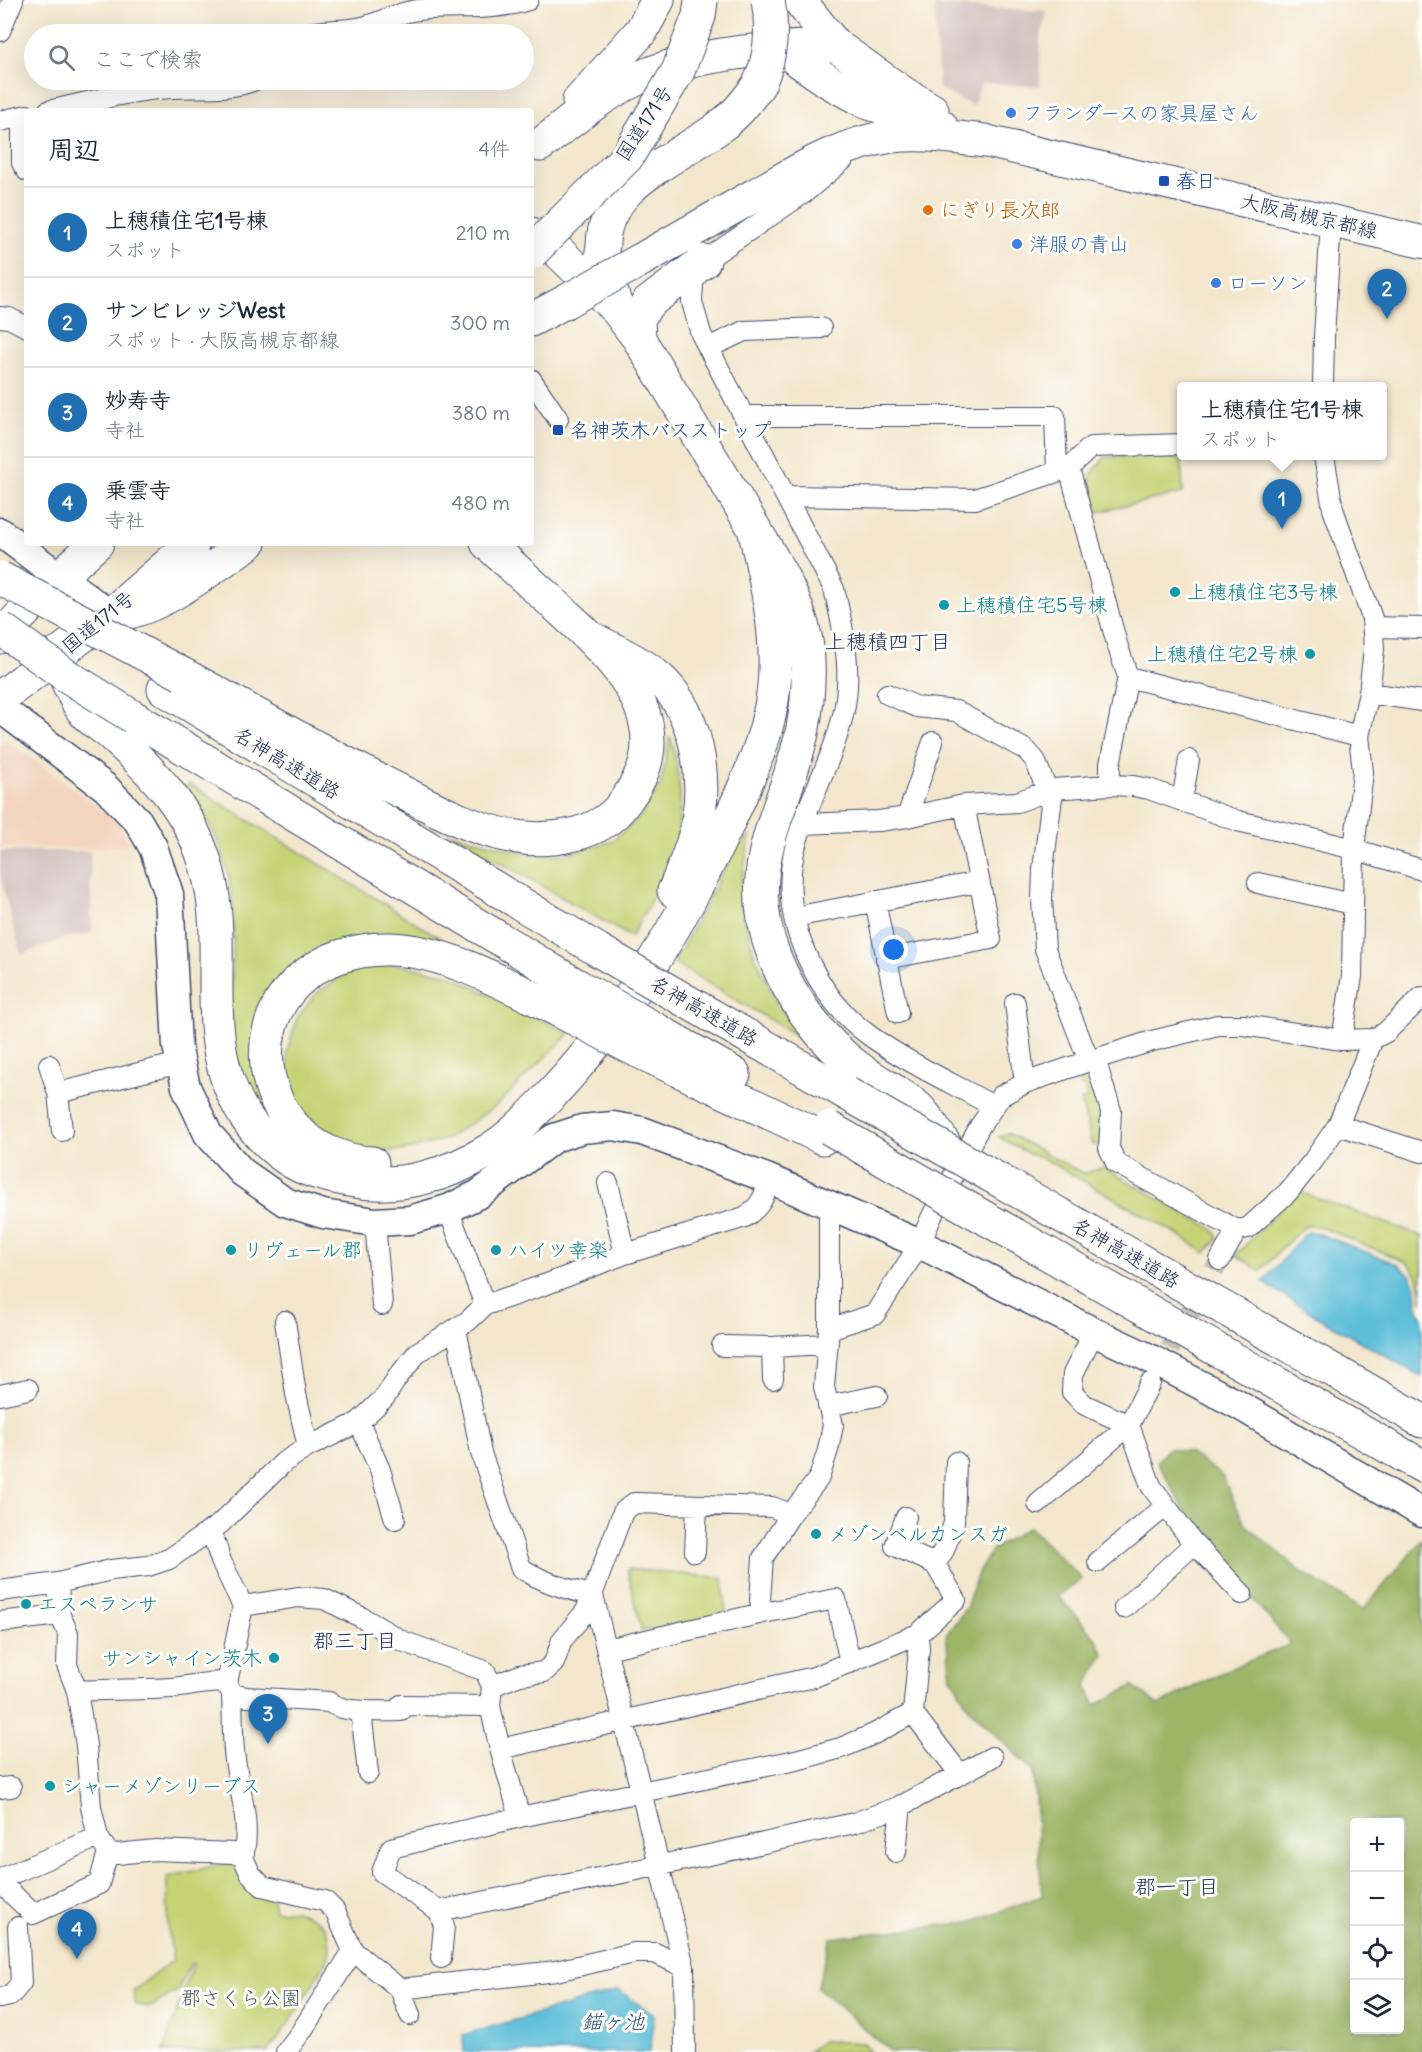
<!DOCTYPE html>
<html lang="ja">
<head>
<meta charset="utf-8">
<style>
  body { margin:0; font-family:Delius,"Klee One",sans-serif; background:#f6f6f7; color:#1f2937 }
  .controls { position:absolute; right:18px; bottom:18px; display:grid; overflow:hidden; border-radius:6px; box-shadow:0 6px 24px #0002 }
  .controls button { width:54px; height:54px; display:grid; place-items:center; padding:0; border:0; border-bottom:2px solid #e0e1e3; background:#fff; color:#1f2937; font:30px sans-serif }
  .you { position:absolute; left:894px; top:950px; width:21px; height:21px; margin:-15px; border:4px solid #fff; border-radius:50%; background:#1a73e8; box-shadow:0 0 0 9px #1a73e833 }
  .badge { display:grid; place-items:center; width:39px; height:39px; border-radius:50%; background:#1f6fb2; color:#fff; font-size:20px; font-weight:700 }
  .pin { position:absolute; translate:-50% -50px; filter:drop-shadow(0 2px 3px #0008) }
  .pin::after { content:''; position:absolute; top:32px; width:21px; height:18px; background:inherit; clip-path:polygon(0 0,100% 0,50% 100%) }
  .popup { position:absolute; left:1177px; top:382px; width:210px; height:78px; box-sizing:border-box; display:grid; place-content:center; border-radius:6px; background:#fff; filter:drop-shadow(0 2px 4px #0005); font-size:20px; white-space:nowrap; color:#747a83 }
  .popup b { font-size:22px; color:#1f2937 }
  .popup::after { content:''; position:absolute; left:50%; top:100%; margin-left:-12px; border:12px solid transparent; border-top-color:#fff }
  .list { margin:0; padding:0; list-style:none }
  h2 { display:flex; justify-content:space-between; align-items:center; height:78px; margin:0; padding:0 24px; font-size:26px }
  h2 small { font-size:20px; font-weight:400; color:#747a83 }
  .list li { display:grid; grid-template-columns:39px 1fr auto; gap:18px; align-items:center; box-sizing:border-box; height:90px; padding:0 24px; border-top:2px solid #e0e1e3 }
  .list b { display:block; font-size:22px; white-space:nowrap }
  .list p { margin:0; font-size:20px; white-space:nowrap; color:#747a83 }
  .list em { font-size:20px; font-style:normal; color:#747a83 }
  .icon { flex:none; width:33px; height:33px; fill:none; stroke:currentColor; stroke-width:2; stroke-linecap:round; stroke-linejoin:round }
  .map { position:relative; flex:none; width:1422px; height:2052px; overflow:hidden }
  .search { position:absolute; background:#fff; box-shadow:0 6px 24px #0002; left:24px; top:24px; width:510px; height:66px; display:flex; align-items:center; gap:15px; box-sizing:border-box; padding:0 21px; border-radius:33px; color:#747a83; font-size:22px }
  .panel { position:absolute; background:#fff; box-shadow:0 6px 24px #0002; left:24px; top:108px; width:510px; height:438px; border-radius:6px }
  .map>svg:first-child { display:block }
  .built { fill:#f3d4bf }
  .industrial { fill:#cfc0bb }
  .green { fill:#c5d375; stroke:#70816a; stroke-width:1.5 }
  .forest { fill:#9cb566; stroke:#5c7262; stroke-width:1.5; fill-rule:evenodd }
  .water { fill:#5bbed9; stroke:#3b769c; stroke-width:1.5 }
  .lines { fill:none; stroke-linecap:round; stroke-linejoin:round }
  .street-tunnel { stroke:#c8c1b6; stroke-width:20; stroke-dasharray:20 10; stroke-linecap:butt }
  .street-casing { stroke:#3b4a6e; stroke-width:22 }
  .secondary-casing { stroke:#3b4a6e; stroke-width:31 }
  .primary-casing { stroke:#3b4a6e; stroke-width:34 }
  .highway-casing { stroke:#3b4a6e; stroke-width:35 }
  .street { stroke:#fff; stroke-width:20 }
  .secondary { stroke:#fff; stroke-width:28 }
  .primary { stroke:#fff; stroke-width:32 }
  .highway { stroke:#fff; stroke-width:33 }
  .highway-bridge-casing { stroke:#3b4a6e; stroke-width:35; stroke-linecap:butt }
  .highway-bridge { stroke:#fff; stroke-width:33 }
  .shop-dot { fill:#3f7fe0; stroke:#fdfcf7; stroke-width:2 }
  .transit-dot { fill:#1a4fb4; stroke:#fdfcf7; stroke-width:2 }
  .food-dot { fill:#e8710a; stroke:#fdfcf7; stroke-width:2 }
  .culture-dot { fill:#0f9aa8; stroke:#fdfcf7; stroke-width:2 }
  .labels { text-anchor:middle; stroke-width:6; stroke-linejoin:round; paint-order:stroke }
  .shop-label { font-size:20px; fill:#366cbe; stroke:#fdfcf7; text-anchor:start }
  .street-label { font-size:20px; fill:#1b2f5e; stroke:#fdfcf7 }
  .transit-label { font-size:20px; fill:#164399; stroke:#fdfcf7; text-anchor:start }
  .food-label { font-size:20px; fill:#c56008; stroke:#fdfcf7; text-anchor:start }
  .culture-label { font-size:20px; fill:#0d838f; stroke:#fdfcf7; text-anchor:start }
  .park-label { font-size:20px; fill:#465864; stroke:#fdfcf7 }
  .neighbourhood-label { font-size:21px; fill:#1b2f5e; stroke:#fdfcf7 }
  .water-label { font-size:21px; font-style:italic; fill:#2e5a83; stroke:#fdfcf7 }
</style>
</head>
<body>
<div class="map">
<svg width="1422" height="2052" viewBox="0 0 1422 2052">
  <rect width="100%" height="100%" fill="#fdfcf7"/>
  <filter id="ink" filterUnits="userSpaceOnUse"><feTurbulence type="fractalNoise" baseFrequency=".0167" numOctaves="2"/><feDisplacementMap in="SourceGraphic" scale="12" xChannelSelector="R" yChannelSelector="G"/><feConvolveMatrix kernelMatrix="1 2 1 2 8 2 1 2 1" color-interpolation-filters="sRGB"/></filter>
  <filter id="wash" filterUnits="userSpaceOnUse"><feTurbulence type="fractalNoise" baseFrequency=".008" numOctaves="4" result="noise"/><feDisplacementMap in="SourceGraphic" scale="24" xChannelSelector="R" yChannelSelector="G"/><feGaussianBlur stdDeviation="1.35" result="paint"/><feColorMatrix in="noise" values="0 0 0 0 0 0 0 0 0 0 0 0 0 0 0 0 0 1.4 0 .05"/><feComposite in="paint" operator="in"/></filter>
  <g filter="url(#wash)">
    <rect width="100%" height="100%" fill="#f3e6cc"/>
    <path class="built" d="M 0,742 L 10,743 L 118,822 L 129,844 L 90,849 L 0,847 Z"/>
    <path class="industrial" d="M 934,5 L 1047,11 L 1040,38 L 1040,86 L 981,83 L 973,106 L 939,89 Z
      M 0,851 L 90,851 L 92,933 L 65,938 L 21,955 L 0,876 Z"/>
    <path class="green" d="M 1105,457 L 1181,458 L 1183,493 L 1097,512 L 1090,476 Z
      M 670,736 C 679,768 683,804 677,837 C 672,869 646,908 631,937 L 449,833 L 530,854 L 567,854 L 611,842 L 640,817 L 661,784 Z
      M 189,784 L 442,939 L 439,944 L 283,973 L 278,1137 C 259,1112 245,1094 236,1063 C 225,1028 232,993 233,959 C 236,891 229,841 185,788 Z
      M 750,836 L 742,879 L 744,916 L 754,954 L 778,1005 L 809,1043 L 674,963 L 735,849 Z
      M 378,961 L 447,974 L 570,1033 L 496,1106 L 447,1139 L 403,1151 L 363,1150 L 330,1137 L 301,1110 L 289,1087 L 287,1053 L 297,1018 L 316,994 L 349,972 Z
      M 1088,1068 L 1105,1114 L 1101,1145 L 1092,1145 L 1081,1100 L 1087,1099 L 1084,1086 L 1079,1086 L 1076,1073 Z
      M 1007,1133 L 1084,1174 L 1103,1167 L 1211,1228 L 1216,1233 L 1218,1239 L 1205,1253 L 1179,1235 L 1045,1159 L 1029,1154 L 999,1137 Z
      M 1297,1191 L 1422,1236 L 1422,1303 C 1421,1286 1420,1274 1406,1262 L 1318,1226 L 1309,1225 L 1300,1230 L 1260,1271 L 1236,1255 Z
      M 627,1569 L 723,1578 L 726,1614 L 642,1631 Z
      M 235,1861 L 253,1890 L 273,1899 L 275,1911 C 303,1908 335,1920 329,1955 C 328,1961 322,1969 318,1975 C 303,2002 287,2028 268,2052 L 163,2052 L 193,1963 L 190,1964 L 178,1990 L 151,2007 L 136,2005 L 133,1991 L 173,1960 L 168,1927 L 167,1877 Z
      M 822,2041 L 862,2043 L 870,2052 L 808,2052 Z"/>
    <path class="forest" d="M 1169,1448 L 1190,1453 L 1222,1476 L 1245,1524 L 1300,1571 L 1363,1610 L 1422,1540 L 1422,2052 L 891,2052 L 817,1987 L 831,1938 L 970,1922 L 1042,1896 L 1033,1771 L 969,1708 L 951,1677 L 946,1635 L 966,1608 L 979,1570 L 994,1548 L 1029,1527 L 1082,1579 L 1058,1596 L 1096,1638 L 1104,1654 L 1086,1686 L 1096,1705 L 1133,1686 L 1158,1705 L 1227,1670 L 1291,1644 L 1201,1539 L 1157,1461 ZM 1354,1822 L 1400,1822 L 1400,2030 L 1354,2030 Z"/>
    <path class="water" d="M 1309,1232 L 1317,1233 L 1397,1264 L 1410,1275 L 1416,1286 L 1417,1306 L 1422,1316 L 1422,1377 L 1321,1319 L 1263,1282 L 1305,1234 Z
      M 619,1990 L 654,2015 L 650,2052 L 464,2052 L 463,2035 Z"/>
  </g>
  <g filter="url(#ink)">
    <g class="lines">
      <path class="street-tunnel" d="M 1155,1375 L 1220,1260"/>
      <defs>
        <path id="street" d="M 0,31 L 13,0
          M 306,34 C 326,28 346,32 366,26 C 384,21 398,12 418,10 C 455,6 492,12 528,0
          M 48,111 C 89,102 131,90 172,88 C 201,86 229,91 255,80
          M 22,117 L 22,163 L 27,171
          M 0,121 L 27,115
          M 843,160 L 804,193 L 704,261 L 693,283 L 692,302 L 701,334 L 834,589 C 844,630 853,673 843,715 C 832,763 805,805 794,852 C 779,919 815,996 870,1036 C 908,1063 952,1083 993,1106
          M 0,317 L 9,318 L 27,327
          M 708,348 L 744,331 L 821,328
          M 531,379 L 558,419
          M 1323,386 L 1324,337 L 1331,221
          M 744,416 L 1055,416 L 1057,472
          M 1324,456 L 1333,509 L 1372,618 L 1374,649 L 1369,693 L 1359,736 L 1363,772 L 1354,849 L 1352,976 L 1342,1040
          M 1069,468 L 1117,644 L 1128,677 L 1359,736
          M 786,496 L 975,499 L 1069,468 L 1091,447 L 1182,444
          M 1373,627 L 1422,628
          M 1369,693 L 1422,701
          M 887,694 L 917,707 L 956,711 L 1026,750 L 1035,760 L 1047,790
          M 1110,785 L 1110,764 L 1128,677
          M 1053,789 L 1043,869 L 1042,899 L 1045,949 L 1089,1061
          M 1182,801 L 1189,760
          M 907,817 L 933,742
          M 803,824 L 879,821 L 907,817 L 964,805 L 1017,802 L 1053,789 L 1110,785 L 1133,786 L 1149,789 L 1238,821 L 1354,849 L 1422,870
          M 1258,883 L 1353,904
          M 875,901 L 898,1013
          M 794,917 L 978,882
          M 886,959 L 991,939 L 964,805
          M 1015,1003 L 1025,1083
          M 1095,1059 L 1111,1111 L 1109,1148 L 1116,1163 L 1237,1230 L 1248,1228 L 1288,1192 L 1313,1161 L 1338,1125 L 1373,1039
          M 49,1065 L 58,1093 L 62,1131
          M 58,1093 L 180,1063
          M 1338,1125 L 1422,1152
          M 608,1183 L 625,1254
          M 448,1209 L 485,1305
          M 375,1222 L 382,1305
          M 1220,1260 L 1237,1230
          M 285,1321 L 296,1394 L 308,1447
          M 456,1329 L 481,1453 L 521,1568 C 542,1582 568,1590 593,1595
          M 829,1329 L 875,1314 L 920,1244 L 931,1218 L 980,1126 L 1001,1096 L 1025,1083 L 1089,1061 L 1152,1041 L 1218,1025 L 1243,1025 L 1342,1040 L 1373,1039 L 1386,1032 L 1422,997
          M 722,1346 L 772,1347 L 826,1344
          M 772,1347 L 773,1379
          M 1150,1383 L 1129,1425 L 1151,1486 L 1191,1540 L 1242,1594
          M 0,1395 L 28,1389
          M 828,1406 L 877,1396
          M 359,1422 L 380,1470 L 395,1519
          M 1038,1504 L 1129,1425 L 1085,1405 L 1072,1392 L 1073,1374 L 1094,1332
          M 791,1514 L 819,1478 L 828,1450 L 833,1425 L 824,1387 L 829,1329 L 829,1205
          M 211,1530 L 221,1561 L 243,1606 L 227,1683
          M 695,1552 L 697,1505
          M 1098,1562 L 1166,1506
          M 935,1564 L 944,1550 L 954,1523 L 956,1462
          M 58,1583 L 60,1615 L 68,1633 L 67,1665 L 77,1691 L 86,1745 L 91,1807 L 98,1837 L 108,1852 L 117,1854 L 155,1850 L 234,1853 L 243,1857 L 250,1873 L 262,1886 L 325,1901 L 335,1911 L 353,1951 L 400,1989 L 410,2015
          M 0,1591 L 58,1583 L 111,1570 L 148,1566 L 169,1559 L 220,1524 L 284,1462 L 308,1447 L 359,1422 L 385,1397 L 397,1378 L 418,1352 L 468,1321 L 485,1305 L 547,1284 L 625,1254 L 745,1217 C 760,1207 765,1197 769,1179
          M 593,1595 L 684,1967 L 685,2052
          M 243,1606 L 298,1597 L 324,1599 L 361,1617 L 402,1641 L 485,1671 L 492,1686 L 490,1706 L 500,1749
          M 1124,1608 L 1194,1544
          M 0,1622 L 60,1615
          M 918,1634 L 919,1649 L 913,1713 L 959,1773
          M 607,1649 L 763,1613 L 836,1599 L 850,1663
          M 492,1686 L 520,1675 L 544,1672 L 554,1663 L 562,1640 L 586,1611 L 623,1512 L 634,1503 L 772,1507 L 791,1514 L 763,1558 L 760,1600 L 763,1613
          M 77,1691 C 108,1689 140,1690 171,1688 C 190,1687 208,1680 227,1683 L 232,1694 L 247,1697 L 329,1702 C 344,1714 381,1711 401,1711 L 401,1705 L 490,1706
          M 232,1694 C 233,1715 232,1738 235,1760 C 240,1792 251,1825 243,1857
          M 361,1711 L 368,1773
          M 913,1713 L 874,1734 L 841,1748 L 796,1760 L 520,1817 L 391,1848 L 382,1872 L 439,1911 L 714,1854 L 854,1823 L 901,1806 L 992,1757
          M 0,1788 L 11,1787
          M 520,1817 L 500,1749 L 814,1677 L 918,1634 L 956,1600 L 935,1564 L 895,1546 L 906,1517
          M 896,1852 L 901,1805
          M 0,1879 L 98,1837
          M 0,1882 L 33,1914 L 99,1884 L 108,1852
          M 439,1911 L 444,1926 L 441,1958
          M 400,1989 L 556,1971 L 634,1953 L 655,1953 L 684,1967
          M 0,1998 L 10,1996 L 21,1983 L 18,1927
          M 286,2052 L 301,2032 L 353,1951"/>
        <path id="secondary" d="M 0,532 L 110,615
          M 0,708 L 105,787 L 138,821 L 153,847 L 169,894 L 177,1046 L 186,1087 L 208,1134 L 242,1172 L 285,1202 L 323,1214 L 375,1222 L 410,1220 L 448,1209 L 479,1194 L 554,1138 L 582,1129 L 613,1126 L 642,1131 L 769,1179 L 920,1244 L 1094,1332 L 1147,1357 L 1237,1404 L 1422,1513"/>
        <path id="primary" d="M 985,141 L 1422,242"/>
        <path id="highway" d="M 799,0 L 835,45 L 903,93 L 932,110
          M 778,44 L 780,48 L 831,83 L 866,102 L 941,126
          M 579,101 L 642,30 L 658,0
          M 540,145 C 573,120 607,90 646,75 C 706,51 772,49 835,45
          M 531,234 L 544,238 L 570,263 L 617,310 L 639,339 C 672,393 704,446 737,500 C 764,546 808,607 808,662 C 809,684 807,706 803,728 C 786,813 739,864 774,956 C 792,1001 822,1042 861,1070 C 879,1083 900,1093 916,1106 C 928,1116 940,1139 950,1152
          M 639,261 C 677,239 716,217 755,195 C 799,170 842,143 893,136 C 923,132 956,138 985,141
          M 616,306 C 612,292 605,277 602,262 C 601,256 602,250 603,244 C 605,172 705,153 744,104
          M 531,320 L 563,303
          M 639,339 L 638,319 L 648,303 L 704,261
          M 120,614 C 164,607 211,568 249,543
          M 0,637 L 58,578 L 97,543
          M 593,639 C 613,650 635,659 653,673 C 698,708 708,778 696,831 C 691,852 682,872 674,891
          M 64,674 C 70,686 76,703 85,713 C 93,722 105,728 114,737 C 156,774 192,813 207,869 C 231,953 194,1035 245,1116 C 256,1132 270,1147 286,1158 C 305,1171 327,1176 349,1180 C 399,1190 449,1175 491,1149 C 514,1135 533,1113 552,1094 C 625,1016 681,924 726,827 C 743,791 760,755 769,716 C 784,652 769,595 755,532
          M 182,674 C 254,713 325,754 398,790 C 434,808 471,829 511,836 C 547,843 599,837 623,804 C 637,786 648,766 648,743 C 649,686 589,636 551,601 C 529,582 508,562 487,543
          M 164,689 L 598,950
          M 0,698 L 110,615 L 193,543
          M 133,717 L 576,985
          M 674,994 L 846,1093
          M 655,1029 L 734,1074
          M 638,1051 L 823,1138
          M 372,1163 C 357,1163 342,1158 328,1152 C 265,1123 244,1036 295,984 C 320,959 356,948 390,949 C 446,950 511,987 560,1011
          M 990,1175 L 1422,1421
          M 971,1210 L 1422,1466"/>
      </defs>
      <use href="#street" class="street-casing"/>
      <use href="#secondary" class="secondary-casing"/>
      <use href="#primary" class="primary-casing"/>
      <use href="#highway" class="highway-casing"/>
      <use href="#street" class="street"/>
      <use href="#secondary" class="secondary"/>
      <use href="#primary" class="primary"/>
      <use href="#highway" class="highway"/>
      <defs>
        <path id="highway-bridge" d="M 744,104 C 749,97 755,91 759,84 C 771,59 773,28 768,0
          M 531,253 L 627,157 L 678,71 L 699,16 L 701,0
          M 563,303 L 639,261
          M 0,578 L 182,674
          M 0,628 L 64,674 L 133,717
          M 598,950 L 674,994
          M 576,985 L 655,1029
          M 560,1011 L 638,1051
          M 846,1093 L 990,1175
          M 829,1128 L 971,1210"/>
      </defs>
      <use href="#highway-bridge" class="highway-bridge-casing"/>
      <use href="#highway-bridge" class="highway-bridge"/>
    </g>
  </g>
  <g class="shop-dot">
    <circle cx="1011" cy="113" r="6"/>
    <circle cx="1017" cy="244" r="6"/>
    <circle cx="1216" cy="283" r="6"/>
  </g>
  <g class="transit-dot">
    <rect x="1158" y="175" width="12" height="12" rx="3"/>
    <rect x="552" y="424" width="12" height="12" rx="3"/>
  </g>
  <circle class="food-dot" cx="928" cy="210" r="6"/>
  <g class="culture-dot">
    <circle cx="1175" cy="592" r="6"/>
    <circle cx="944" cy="605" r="6"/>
    <circle cx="1310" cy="654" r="6"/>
    <circle cx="231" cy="1250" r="6"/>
    <circle cx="496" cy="1250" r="6"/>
    <circle cx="816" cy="1534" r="6"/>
    <circle cx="26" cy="1604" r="6"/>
    <circle cx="274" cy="1658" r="6"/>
    <circle cx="50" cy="1786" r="6"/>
  </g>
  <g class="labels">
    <g class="shop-label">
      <text x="1023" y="120">フランダースの家具屋さん</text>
      <text x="1029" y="251">洋服の青山</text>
      <text x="1228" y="290">ローソン</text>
    </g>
    <g class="street-label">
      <text transform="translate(644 123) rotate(-57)" y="7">国道171号</text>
      <text transform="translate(1309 216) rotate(13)" y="7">大阪高槻京都線</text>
      <text transform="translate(98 622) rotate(-39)" y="7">国道171号</text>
      <text transform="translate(287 763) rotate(31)" y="7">名神高速道路</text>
      <text transform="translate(704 1011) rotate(30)" y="7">名神高速道路</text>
      <text transform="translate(1126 1253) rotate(30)" y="7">名神高速道路</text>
    </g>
    <g class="transit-label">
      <text x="1176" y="188">春日</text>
      <text x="570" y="437">名神茨木バスストップ</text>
    </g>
    <g class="food-label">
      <text x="940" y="217">にぎり長次郎</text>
    </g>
    <g class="culture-label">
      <text x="1187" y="599">上穂積住宅3号棟</text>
      <text x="956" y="612">上穂積住宅5号棟</text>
      <text x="1298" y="661" text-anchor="end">上穂積住宅2号棟</text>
      <text x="243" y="1257">リヴェール郡</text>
      <text x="508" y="1257">ハイツ幸楽</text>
      <text x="828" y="1541">メゾンベルカンスガ</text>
      <text x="38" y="1611">エスペランサ</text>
      <text x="262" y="1665" text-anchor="end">サンシャイン茨木</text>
      <text x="62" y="1793">シャーメゾンリーブス</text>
    </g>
    <g class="park-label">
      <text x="241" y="2005">郡さくら公園</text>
    </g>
    <g class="neighbourhood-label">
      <text x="888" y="649">上穂積四丁目</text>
      <text x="355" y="1648">郡三丁目</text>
      <text x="1177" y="1894">郡一丁目</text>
    </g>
    <g class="water-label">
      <text x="613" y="2029">錨ヶ池</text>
    </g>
  </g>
</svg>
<div class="controls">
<button>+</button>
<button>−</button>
<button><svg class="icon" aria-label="locate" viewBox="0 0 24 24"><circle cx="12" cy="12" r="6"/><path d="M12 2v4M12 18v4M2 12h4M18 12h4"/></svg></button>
<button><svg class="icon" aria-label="layers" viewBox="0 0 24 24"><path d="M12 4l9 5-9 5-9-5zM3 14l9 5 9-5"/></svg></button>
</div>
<div class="you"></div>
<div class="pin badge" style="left:1282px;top:529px">1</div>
<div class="popup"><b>上穂積住宅1号棟</b>スポット</div>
<div class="pin badge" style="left:1387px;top:319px">2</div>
<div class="pin badge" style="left:268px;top:1744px">3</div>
<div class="pin badge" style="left:77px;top:1959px">4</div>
<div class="search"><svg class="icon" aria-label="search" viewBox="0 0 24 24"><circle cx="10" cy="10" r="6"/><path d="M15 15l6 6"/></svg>ここで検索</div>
<section class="panel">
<h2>周辺<small>4件</small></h2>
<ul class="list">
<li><span class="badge">1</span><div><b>上穂積住宅1号棟</b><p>スポット</p></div><em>210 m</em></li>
<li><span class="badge">2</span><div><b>サンビレッジWest</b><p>スポット · 大阪高槻京都線</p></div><em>300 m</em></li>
<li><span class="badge">3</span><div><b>妙寿寺</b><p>寺社</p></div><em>380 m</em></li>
<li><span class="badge">4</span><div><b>乗雲寺</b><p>寺社</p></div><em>480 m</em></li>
</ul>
</section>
</div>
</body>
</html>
